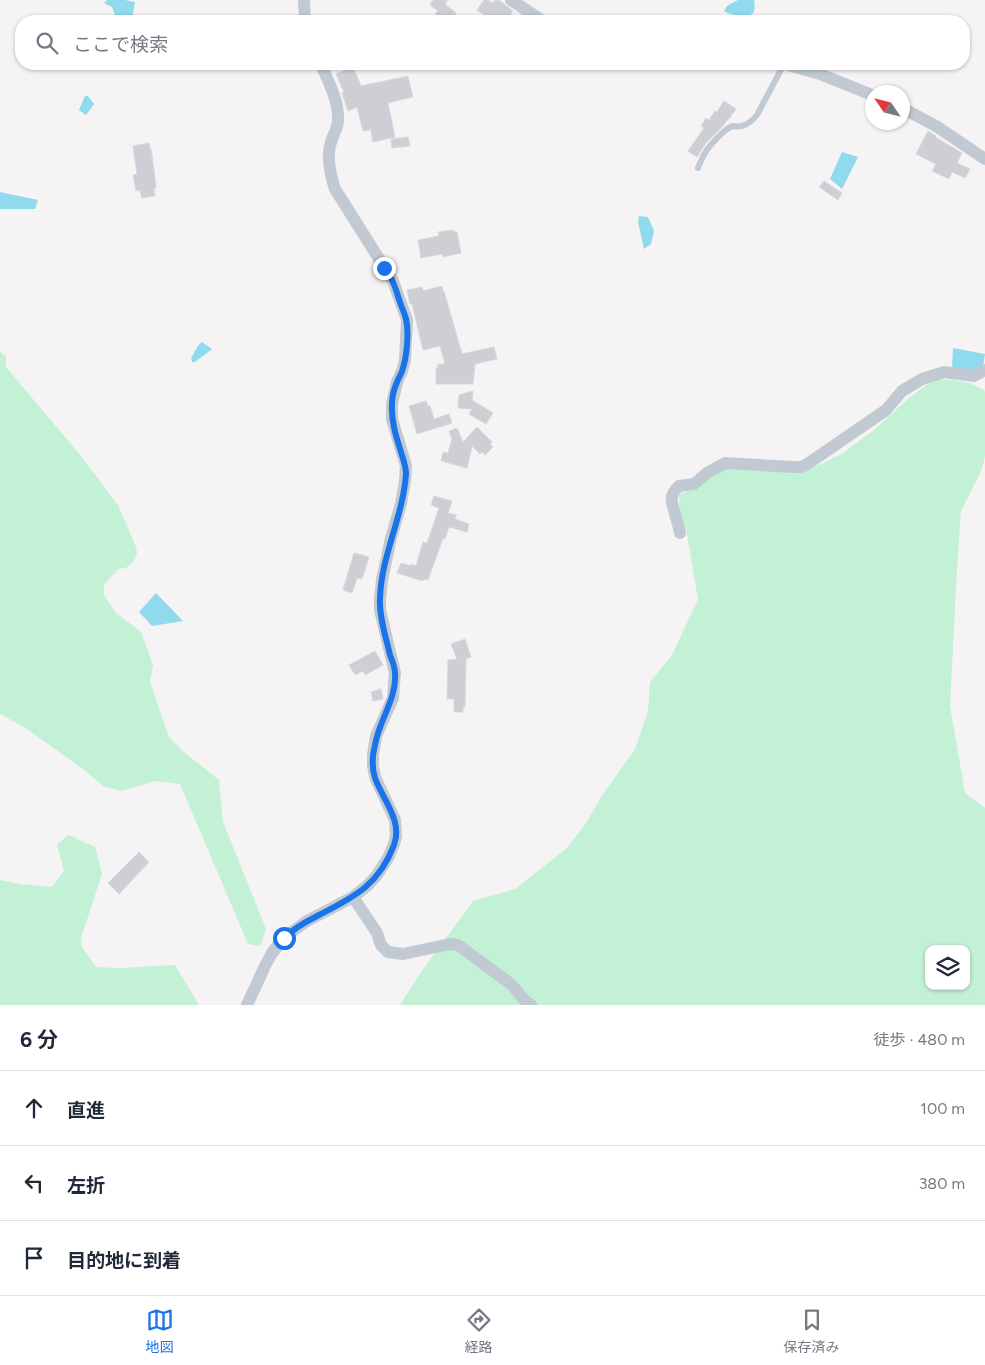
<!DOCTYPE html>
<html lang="ja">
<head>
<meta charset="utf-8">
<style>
  body { margin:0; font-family:Figtree,"Noto Sans JP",sans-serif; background:#f6f6f7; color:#1f2937 }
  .controls { position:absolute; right:15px; bottom:15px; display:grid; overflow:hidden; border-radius:10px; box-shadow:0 1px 4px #0004 }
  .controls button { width:45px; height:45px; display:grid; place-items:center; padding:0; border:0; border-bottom:1px solid #e0e1e3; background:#fff; color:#1f2937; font:25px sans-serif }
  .compass { position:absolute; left:865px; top:85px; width:45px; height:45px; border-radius:50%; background:#fff; box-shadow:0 1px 4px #0004; rotate:305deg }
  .stop { position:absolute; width:15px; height:15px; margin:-11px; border:4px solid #1a73e8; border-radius:50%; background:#fff }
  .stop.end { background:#1a73e8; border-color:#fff; box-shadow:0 1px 5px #0008 }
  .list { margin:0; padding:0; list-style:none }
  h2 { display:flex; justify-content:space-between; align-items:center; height:65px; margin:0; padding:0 20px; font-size:21px }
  h2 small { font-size:16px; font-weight:400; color:#747a83 }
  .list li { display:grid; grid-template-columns:32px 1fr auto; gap:15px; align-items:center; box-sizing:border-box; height:75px; padding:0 20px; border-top:1px solid #e0e1e3 }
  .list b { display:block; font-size:19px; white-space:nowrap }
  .list em { font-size:16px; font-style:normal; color:#747a83 }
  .icon { flex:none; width:28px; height:28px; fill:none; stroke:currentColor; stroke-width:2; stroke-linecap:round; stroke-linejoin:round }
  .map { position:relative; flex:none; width:985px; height:1005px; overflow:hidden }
  .search { position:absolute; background:#fff; box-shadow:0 1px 4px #0004; left:15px; right:15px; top:15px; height:55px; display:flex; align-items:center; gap:12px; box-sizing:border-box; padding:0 18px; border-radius:20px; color:#747a83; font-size:19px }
  .sheet { height:290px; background:#fff }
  nav { display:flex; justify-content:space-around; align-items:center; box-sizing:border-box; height:70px; border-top:1px solid #e0e1e3; background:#fff; font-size:14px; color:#747a83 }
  nav a { display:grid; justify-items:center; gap:2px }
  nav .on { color:#1a73e8 }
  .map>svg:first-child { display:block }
  .green { fill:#c3f1d5; fill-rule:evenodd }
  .water { fill:#90daee }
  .building { fill:#cdcfd5; stroke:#d7d9de }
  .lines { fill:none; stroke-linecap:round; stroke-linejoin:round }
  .lane { stroke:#c1cad2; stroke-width:6 }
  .street { stroke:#c1cad2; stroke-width:12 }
  .route { stroke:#1a73e8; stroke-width:6 }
</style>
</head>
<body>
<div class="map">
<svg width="985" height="1005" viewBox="0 0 985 1005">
  <rect width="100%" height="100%" fill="#f5f3f3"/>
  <path class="green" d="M 0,352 L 6,356 L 6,367 L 81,456 L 118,505 L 136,547 L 137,553 L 134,561 L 126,568 L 118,569 L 104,585 L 104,595 L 115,612 L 141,632 L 153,665 L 150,682 L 169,737 L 185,753 L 219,780 L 223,822 L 266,929 L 260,946 L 248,944 L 180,784 L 155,781 L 121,791 L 103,786 L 84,770 L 24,727 L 0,714 Z
    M 934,379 L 954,380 L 969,383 L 984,390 L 985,392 L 985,456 L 982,469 L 961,511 L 957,569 L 950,706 L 965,793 L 985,808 L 985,1005 L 400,1005 L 419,975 L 473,901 L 515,889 L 567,848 L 586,823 L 601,797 L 635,749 L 648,711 L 650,682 L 672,655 L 698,599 L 686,529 L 680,515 L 679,495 L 700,485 L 726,466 L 743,468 L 807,471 L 843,453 L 874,430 L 909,398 ZM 929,949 L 966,949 L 966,986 L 929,986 Z
    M 69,835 L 95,847 L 102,874 L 81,938 L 82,947 L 96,967 L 120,968 L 175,965 L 199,1005 L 0,1005 L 0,880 L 20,884 L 52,887 L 64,871 L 57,844 Z"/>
  <path class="water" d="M 107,0 L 125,0 L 135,2 L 132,19 L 117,21 L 112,7 L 104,3 Z
    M 738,0 L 754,0 C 755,4 755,10 753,13 C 749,18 728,15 724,11 L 727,6 Z
    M 85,96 L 88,96 L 94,104 L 86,115 L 79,110 Z
    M 842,152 L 858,157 L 842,189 L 830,179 Z
    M 0,192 L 38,200 L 35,209 L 0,209 Z
    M 639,216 L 648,217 L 654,231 L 651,244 L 644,249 L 638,222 Z
    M 202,342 L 212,349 L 195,362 L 192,362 L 191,358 L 198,346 Z
    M 953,348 L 985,354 L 983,366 L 972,370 L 952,368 Z
    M 156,593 L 183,621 L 152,626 L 139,612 Z"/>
  <path class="building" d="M 433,0 L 448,0 L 445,4 L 456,13 L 450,21 L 444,21 L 435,14 L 438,11 L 430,5 Z
    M 484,0 L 488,0 L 493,3 L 495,0 L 499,0 L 513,11 L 506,21 L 494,21 L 477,10 Z
    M 353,67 L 361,86 L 408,76 L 413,97 L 388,103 L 395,137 L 373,142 L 371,130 L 363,131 L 357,107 L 348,111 L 342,93 L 344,92 L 336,74 Z
    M 724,101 L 736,109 L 729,119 L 728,119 L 723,126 L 706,143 L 697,157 L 688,151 L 704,128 L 701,126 L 706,118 L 709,120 L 715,111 L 717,112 Z
    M 928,131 L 936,136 L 935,137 L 962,153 L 957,163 L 970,169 L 965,178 L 952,172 L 949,179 L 932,171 L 936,164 L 916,154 Z
    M 408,137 L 410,146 L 392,148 L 391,139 Z
    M 149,143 L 150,149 L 151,149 L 154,170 L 156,188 L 154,189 L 155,196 L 142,198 L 140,190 L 136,191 L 133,175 L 137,174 L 133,146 Z
    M 824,181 L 842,193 L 838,200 L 819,187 Z
    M 454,230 L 454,232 L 457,232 L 461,253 L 443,257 L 442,254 L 421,258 L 418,240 L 439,236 L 438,232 Z
    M 442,286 L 443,291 L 444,291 L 462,354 L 494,347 L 497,359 L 475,364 L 473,384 L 436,384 L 436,368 L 438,368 L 438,364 L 445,364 L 440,346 L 423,350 L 412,304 L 410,304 L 407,290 L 422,287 L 423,291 Z
    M 473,391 L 472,400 L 493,413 L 486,424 L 469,414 L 472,409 L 458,408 L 459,395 Z
    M 426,401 L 428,406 L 430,406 L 434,419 L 449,414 L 452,423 L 417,434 L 409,406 Z
    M 477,427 L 492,442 L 490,444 L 493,447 L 485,455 L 482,452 L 480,454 L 472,446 L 467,468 L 441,461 L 443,452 L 448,453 L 452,439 L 449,431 L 457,428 L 463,442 Z
    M 434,496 L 452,501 L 448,513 L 456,515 L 455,519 L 469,524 L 467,532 L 449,527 L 445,539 L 443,538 L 428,580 L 424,579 L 423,581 L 397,573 L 401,563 L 411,566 L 411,564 L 416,566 L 423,542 L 427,543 L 439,508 L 431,505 Z
    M 354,553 L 369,557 L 362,579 L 357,578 L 352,593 L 343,590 Z
    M 465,639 L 471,657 L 466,659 L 465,707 L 463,707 L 463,712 L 454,712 L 454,699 L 447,699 L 448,660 L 457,659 L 451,644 Z
    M 375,651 L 383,665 L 365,675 L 363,671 L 355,675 L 349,665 Z
    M 381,689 L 383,699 L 373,701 L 371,692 Z
    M 139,852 L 149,862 L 119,894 L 108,883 Z"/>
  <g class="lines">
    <path class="lane" d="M 698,168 C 700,163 702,158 705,153 C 709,146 725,128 733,126 C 736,126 738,127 741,126 C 748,125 753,120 757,115 L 784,64"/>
    <path class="street" d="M 304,0 L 305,21
      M 511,0 L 543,21
      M 785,64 L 820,74 L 872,95
      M 902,108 L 936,126 L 985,159
      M 680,533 C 679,525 670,501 672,496 C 673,493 676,489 679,486 L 694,484 L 707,473 L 725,463 L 793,467 L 801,467 L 806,465 L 886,410 L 902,391 L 922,379 L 944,372 L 974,376 L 985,370
      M 353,897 L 377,933 L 381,945 L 388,952 L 403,954 L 450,944 L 458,945 L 512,985 L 525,1001 L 531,1005
      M 247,1005 L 265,966 L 272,953 L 279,944 L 289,934 L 307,921 L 353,897 L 367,886 L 377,875 L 388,858 L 394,844 L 396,836 L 395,820 L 375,777 L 373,766 L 373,755 L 376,736 L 393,698 L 394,684 L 395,673 L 380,610 L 380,599 L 382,580 L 391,538 L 401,504 L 405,481 L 406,466 L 392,419 L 392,404 L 397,382 L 402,371 L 405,360 L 407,320 L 393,281 L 335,189 C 330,174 326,157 331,142 C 333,135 338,128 338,120 C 339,101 328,81 321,64"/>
  </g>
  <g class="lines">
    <path class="route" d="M 284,938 C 294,928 307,921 319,915 C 354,897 379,885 394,845 C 403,821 383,800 375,778 C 372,768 372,756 375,745 C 379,720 397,699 395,673 C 395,667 392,660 390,655 C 386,637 379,617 380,599 C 381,556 403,517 406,474 C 406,466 403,459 401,452 C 396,436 391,421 392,404 C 392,397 394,389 397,382 C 399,377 402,373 403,368 C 407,355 409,332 406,319 C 405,315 403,310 401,305 C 398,297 396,288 392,280 C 390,276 387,272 384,268"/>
  </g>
</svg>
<div class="controls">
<button><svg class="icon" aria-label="layers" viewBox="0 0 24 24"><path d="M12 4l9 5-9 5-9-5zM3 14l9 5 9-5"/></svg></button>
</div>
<svg class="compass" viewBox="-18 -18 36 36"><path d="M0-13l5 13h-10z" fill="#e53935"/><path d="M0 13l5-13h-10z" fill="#747a83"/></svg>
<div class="stop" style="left:284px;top:938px"></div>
<div class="stop end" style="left:384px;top:268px"></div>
<div class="search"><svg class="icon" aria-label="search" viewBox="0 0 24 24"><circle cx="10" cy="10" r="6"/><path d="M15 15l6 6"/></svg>ここで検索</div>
</div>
<section class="sheet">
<h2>6 分<small>徒歩 · 480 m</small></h2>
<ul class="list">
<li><svg class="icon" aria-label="ahead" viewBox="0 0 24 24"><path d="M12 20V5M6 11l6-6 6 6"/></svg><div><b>直進</b></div><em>100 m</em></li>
<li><svg class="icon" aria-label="left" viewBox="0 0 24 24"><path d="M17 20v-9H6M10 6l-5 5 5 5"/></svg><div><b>左折</b></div><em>380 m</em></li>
<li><svg class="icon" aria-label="arrive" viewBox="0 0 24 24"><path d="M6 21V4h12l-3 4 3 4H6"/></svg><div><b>目的地に到着</b></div></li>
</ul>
</section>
<nav>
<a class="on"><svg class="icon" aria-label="map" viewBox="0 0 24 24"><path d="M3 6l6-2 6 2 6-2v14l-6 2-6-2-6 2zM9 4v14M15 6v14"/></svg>地図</a>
<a><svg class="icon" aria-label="directions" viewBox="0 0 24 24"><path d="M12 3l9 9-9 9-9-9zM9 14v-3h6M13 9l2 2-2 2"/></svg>経路</a>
<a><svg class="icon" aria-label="saved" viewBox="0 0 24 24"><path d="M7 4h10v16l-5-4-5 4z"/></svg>保存済み</a>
</nav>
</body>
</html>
